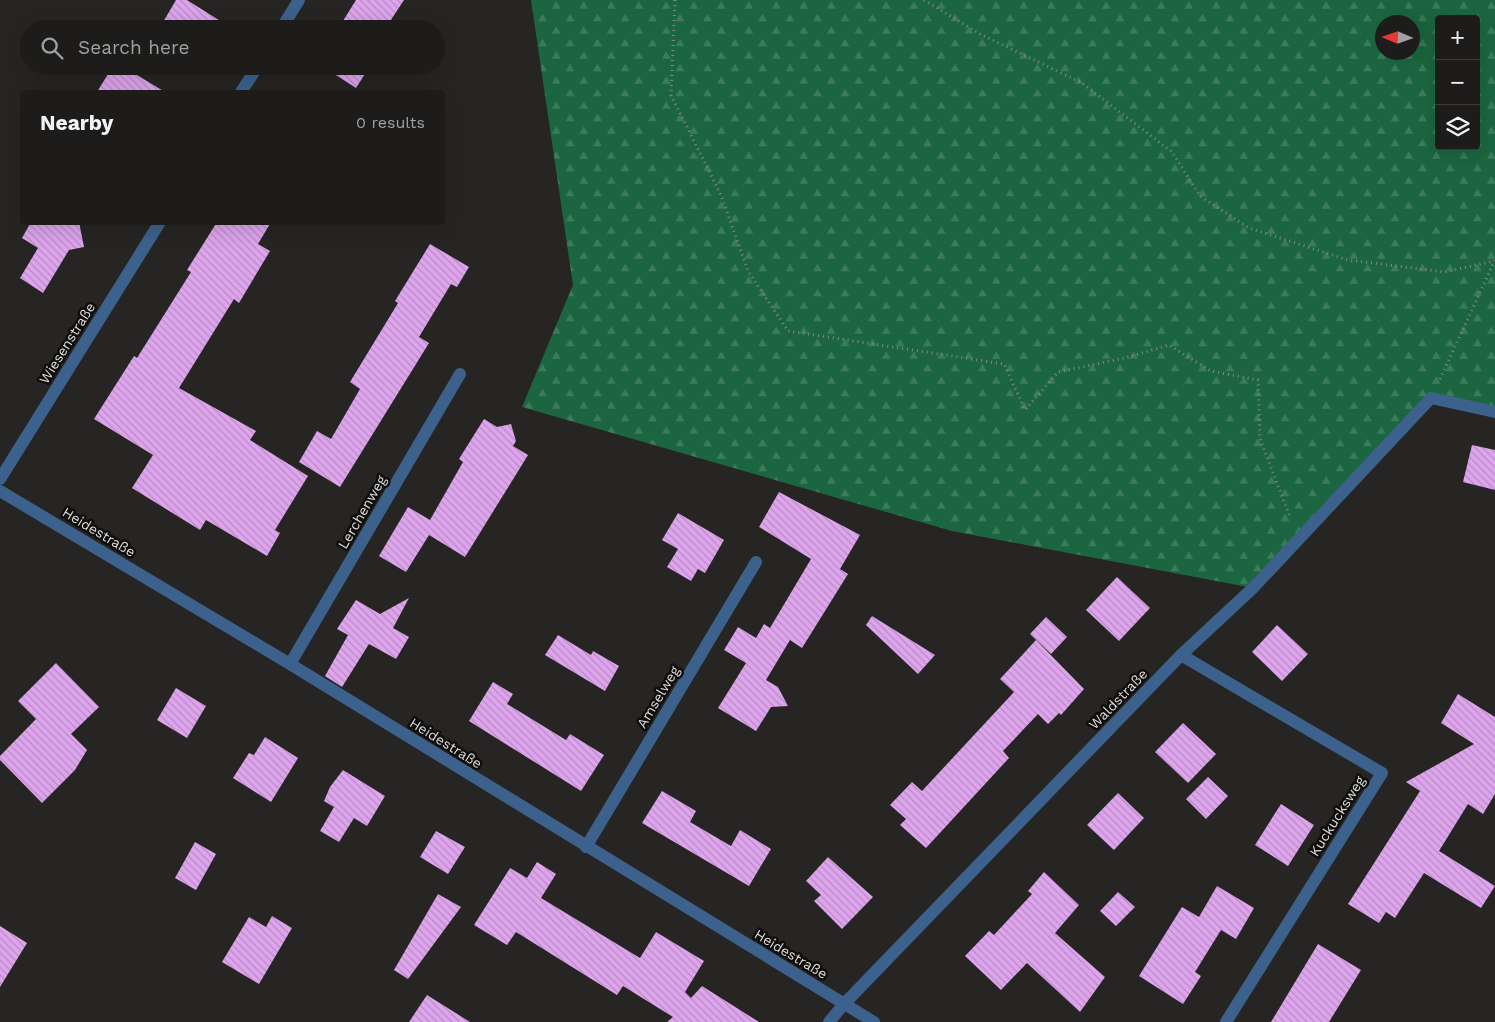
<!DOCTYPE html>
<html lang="en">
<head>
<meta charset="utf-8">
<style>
  body { margin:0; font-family:"Work Sans",sans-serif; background:#252523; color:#f1f3f6 }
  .controls { position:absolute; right:15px; top:15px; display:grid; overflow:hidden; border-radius:5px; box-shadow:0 5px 20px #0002 }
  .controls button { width:45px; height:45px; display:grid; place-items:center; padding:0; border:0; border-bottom:1px solid #3b3a39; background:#1d1c1a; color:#f1f3f6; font:25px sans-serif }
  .compass { position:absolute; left:1375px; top:15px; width:45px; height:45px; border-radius:50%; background:#1d1c1a; box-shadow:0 5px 20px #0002; rotate:272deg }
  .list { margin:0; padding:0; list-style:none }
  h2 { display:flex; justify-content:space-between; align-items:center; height:65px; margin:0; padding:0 20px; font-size:21px }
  h2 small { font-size:16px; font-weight:400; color:#a0a1a2 }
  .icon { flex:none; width:28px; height:28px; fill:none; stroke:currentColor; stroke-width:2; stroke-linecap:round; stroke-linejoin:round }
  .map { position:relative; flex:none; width:1495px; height:1022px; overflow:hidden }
  .search { position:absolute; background:#1d1c1a; box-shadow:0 5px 20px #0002; left:20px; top:20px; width:425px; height:55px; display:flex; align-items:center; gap:12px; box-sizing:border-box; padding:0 18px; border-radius:28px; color:#a0a1a2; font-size:19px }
  .panel { position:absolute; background:#1d1c1a; box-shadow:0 5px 20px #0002; left:20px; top:90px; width:425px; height:135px; border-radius:5px }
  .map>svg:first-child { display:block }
  .forest { fill:url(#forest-firs); fill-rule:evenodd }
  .building { fill:url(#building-back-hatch) }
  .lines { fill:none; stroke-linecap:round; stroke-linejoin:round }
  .path { stroke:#888684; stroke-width:3; stroke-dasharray:1 4; stroke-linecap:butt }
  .minor { stroke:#3c618c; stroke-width:12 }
  .labels { text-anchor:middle; stroke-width:5; stroke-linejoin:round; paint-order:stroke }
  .street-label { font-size:14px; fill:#dedddb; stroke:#0f0e0d }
</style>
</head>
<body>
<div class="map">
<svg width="1495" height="1022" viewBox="0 0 1495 1022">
  <defs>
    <pattern id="forest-firs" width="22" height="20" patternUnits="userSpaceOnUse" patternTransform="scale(1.25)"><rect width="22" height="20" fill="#1b6640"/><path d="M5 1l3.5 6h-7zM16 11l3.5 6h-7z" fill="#3c7b5b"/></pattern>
    <pattern id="building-back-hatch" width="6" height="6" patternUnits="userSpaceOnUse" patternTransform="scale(1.25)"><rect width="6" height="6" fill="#dea4ed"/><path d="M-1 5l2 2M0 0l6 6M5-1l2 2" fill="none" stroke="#b78cc2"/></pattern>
  </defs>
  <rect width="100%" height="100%" fill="#272523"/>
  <path class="forest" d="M 531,0 L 1495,0 L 1495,412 L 1431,399 L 1253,588 L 952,531 L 522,407 L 573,285 ZM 1439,19 L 1476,19 L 1476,146 L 1439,146 ZM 1382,22 L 1412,22 L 1412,52 L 1382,52 Z"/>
  <path class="building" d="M 176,0 L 187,0 L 233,29 L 159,29 Z
    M 356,0 L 404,0 L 385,29 L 338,29 Z
    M 113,66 L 122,66 L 165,92 L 97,92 Z
    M 322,66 L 370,66 L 356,88 Z
    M 31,222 L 79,222 L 84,247 L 69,250 L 43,293 L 20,278 L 38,248 L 22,238 Z
    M 217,222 L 271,222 L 258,244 L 270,251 L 239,303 L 234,299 L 179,388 L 256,431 L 250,440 L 308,476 L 275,530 L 280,533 L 267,556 L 206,520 L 200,530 L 132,488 L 153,455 L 94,419 L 134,356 L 137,358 L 191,272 L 187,270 Z
    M 430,244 L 469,267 L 457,287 L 451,284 L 419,337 L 429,343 L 340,487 L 299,462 L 317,431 L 331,439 L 360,389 L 350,382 L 398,303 L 395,301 Z
    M 484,419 L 497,427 L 511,424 L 516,441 L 513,446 L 528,455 L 465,557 L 429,535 L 406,572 L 379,556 L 408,507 L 430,520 L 463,462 L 459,459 Z
    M 1472,445 L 1495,450 L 1495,490 L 1463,482 Z
    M 779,492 L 860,535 L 840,569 L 848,574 L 802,648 L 790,640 L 766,680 L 778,687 L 788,706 L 771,707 L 756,731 L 718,708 L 746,663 L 724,650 L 738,627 L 756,638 L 764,624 L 770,628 L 811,559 L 759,527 Z
    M 678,513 L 724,540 L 705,573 L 698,569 L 691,581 L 667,567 L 678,549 L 662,540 Z
    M 1117,577 L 1150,608 L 1119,641 L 1086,610 Z
    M 409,598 L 393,628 L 409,637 L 396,659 L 369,644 L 342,687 L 325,676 L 348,635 L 337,629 L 356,600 L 380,614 Z
    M 872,616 L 935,655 L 918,674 L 866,625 Z
    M 1046,617 L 1067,637 L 1051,654 L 1030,634 Z
    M 1277,625 L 1308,654 L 1282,681 L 1252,652 Z
    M 558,635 L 591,655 L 593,651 L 619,666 L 605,691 L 545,655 Z
    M 1036,640 L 1084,689 L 1061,715 L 1059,713 L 1048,724 L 1038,714 L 1003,751 L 1009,758 L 926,848 L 900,825 L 906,819 L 890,805 L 912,782 L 922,791 L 1014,692 L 1000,679 Z
    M 56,663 L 99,707 L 71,734 L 87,750 L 75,770 L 42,803 L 0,760 L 0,756 L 36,719 L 18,701 Z
    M 493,682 L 513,694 L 507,704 L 566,740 L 570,734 L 604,755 L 581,791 L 469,721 Z
    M 176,688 L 206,706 L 187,738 L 157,720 Z
    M 1458,694 L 1495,717 L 1495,794 L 1483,814 L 1468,804 L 1439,851 L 1495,886 L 1481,908 L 1424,873 L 1395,918 L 1386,912 L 1379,923 L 1348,904 L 1420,791 L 1406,782 L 1474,744 L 1441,723 Z
    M 1183,723 L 1216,754 L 1188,783 L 1155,752 Z
    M 265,737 L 298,758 L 271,802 L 233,778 L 249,753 L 254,755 Z
    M 343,770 L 385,796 L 367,826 L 354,818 L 339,842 L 320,831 L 334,807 L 324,801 L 330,787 Z
    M 1208,777 L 1228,796 L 1206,819 L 1186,799 Z
    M 662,791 L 696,811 L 690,822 L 731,846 L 740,830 L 771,849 L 749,886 L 642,823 Z
    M 1118,793 L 1144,818 L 1114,850 L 1087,825 Z
    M 1281,804 L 1314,825 L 1288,866 L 1255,845 Z
    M 436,831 L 465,847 L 448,874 L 420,857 Z
    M 195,842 L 216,854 L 196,890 L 175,878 Z
    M 828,857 L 873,897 L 842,929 L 814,901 L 821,895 L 806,881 Z
    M 537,862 L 556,874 L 541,898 L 640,958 L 656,932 L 704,961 L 685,992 L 691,998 L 702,986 L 759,1022 L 667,1022 L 673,1017 L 623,986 L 617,995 L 516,932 L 507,945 L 474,925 L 510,868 L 527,878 Z
    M 1044,872 L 1079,905 L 1055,933 L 1105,977 L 1080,1012 L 1027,963 L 1001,990 L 965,956 L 989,931 L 994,935 L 1032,894 L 1028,891 Z
    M 1217,886 L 1254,908 L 1236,939 L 1221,930 L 1195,972 L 1201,976 L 1183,1004 L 1139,976 L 1182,907 L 1199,917 Z
    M 1118,892 L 1135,907 L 1116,926 L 1100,911 Z
    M 438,894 L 461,907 L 408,979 L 394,970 Z
    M 272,916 L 292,928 L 259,984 L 222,962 L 249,917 L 266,927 Z
    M 0,926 L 27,943 L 0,987 Z
    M 1318,944 L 1361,970 L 1329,1022 L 1271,1022 Z
    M 427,995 L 470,1022 L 409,1022 Z"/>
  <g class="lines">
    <path class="path" d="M 675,0 L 671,95 L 721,195 L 748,271 L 788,331 L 1004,364 L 1025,410 L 1058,372 L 1125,358 L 1169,345 L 1211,371 L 1258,380 L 1260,439 L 1290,517
      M 924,0 L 978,33 L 1082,83 L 1172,152 L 1200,196 L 1249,228 L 1348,260 L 1445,272 L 1494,261
      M 1440,379 L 1495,260"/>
    <path class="minor" d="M 281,29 L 299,0
      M 241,92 L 258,66
      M 0,479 L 160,222
      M 0,491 L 290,664 L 874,1022
      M 1181,655 L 1382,773 L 1226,1022
      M 290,664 L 460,374
      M 586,847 L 756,562
      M 829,1022 L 844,1004 L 1181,655 L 1253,588 L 1431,398 L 1495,412"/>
  </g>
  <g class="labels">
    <g class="street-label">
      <text transform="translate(67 343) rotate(-58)" y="5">Wiesenstraße</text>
      <text transform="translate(362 512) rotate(-60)" y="5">Lerchenweg</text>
      <text transform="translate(99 532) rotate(31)" y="5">Heidestraße</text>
      <text transform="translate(658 697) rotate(-59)" y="5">Amselweg</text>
      <text transform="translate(1118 699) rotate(-46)" y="5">Waldstraße</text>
      <text transform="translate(446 743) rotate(32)" y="5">Heidestraße</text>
      <text transform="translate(1337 816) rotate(-58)" y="5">Kuckucksweg</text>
      <text transform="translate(791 954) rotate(31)" y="5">Heidestraße</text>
    </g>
  </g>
</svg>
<div class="controls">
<button>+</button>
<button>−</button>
<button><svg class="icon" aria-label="layers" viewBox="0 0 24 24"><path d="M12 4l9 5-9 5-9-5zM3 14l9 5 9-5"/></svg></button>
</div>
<svg class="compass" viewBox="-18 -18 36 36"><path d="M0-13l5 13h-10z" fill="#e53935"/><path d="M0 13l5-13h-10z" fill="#a0a1a2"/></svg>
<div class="search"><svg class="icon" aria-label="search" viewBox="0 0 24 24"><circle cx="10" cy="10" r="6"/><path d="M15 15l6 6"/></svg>Search here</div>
<section class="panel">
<h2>Nearby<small>0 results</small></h2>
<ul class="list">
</ul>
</section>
</div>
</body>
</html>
